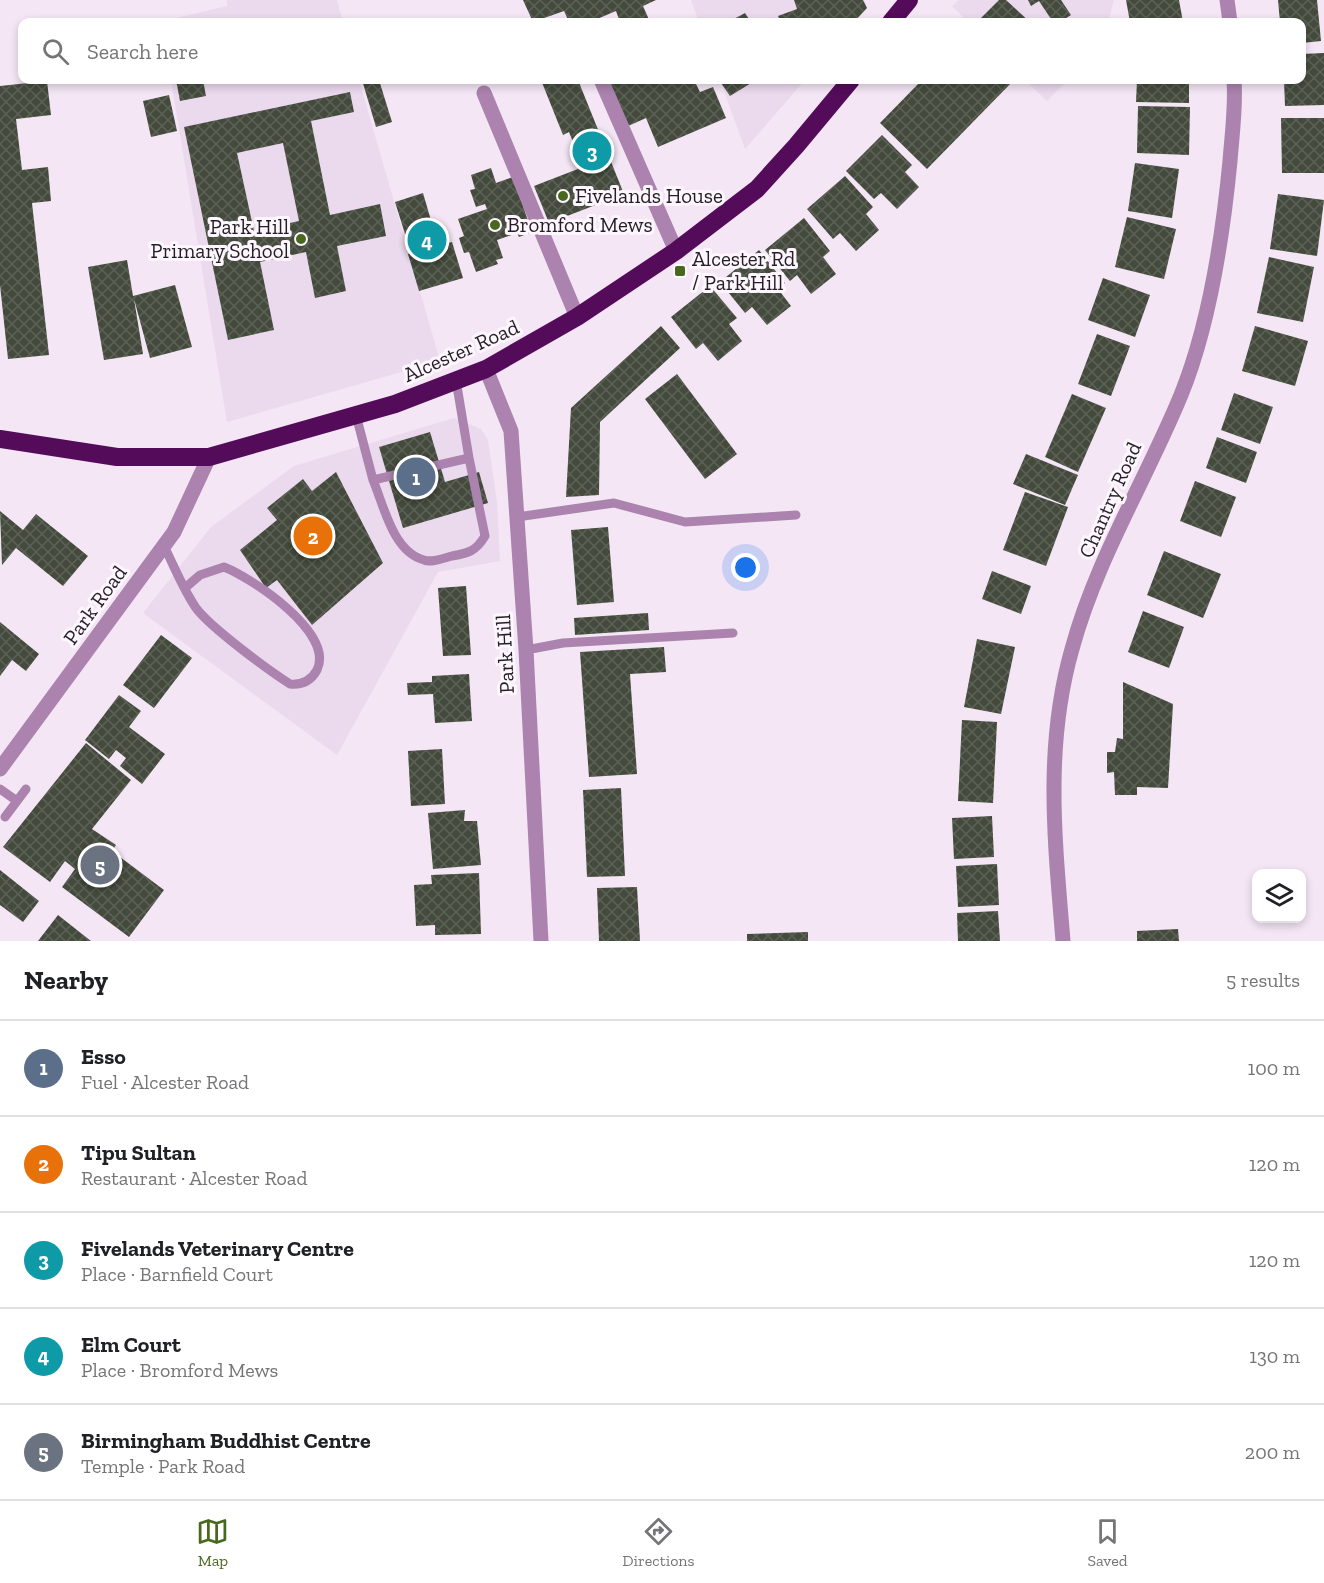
<!DOCTYPE html>
<html lang="en">
<head>
<meta charset="utf-8">
<style>
  body { margin:0; font-family:"Zilla Slab",serif; background:#f2f2f2; color:#202124 }
  .controls { position:absolute; right:18px; bottom:18px; display:grid; overflow:hidden; border-radius:12px; box-shadow:0 3px 9px #0003 }
  .controls button { width:54px; height:54px; display:grid; place-items:center; padding:0; border:0; border-bottom:2px solid #e0e0e0; background:#fff; color:#202124; font:30px sans-serif }
  .you { position:absolute; left:746px; top:568px; width:21px; height:21px; margin:-15px; border:4px solid #fff; border-radius:50%; background:#1a73e8; box-shadow:0 0 0 9px #1a73e833 }
  .badge { display:grid; place-items:center; width:39px; height:39px; border-radius:50%; background:#48681e; color:#fff; font-size:20px; font-weight:700 }
  .pin { position:absolute; translate:-50% -50%; border:3px solid #fff; box-shadow:0 2px 6px #0006 }
  .list { margin:0; padding:0; list-style:none }
  h2 { display:flex; justify-content:space-between; align-items:center; height:78px; margin:0; padding:0 24px; font-size:26px }
  h2 small { font-size:20px; font-weight:400; color:#757577 }
  .list li { display:grid; grid-template-columns:39px 1fr auto; gap:18px; align-items:center; box-sizing:border-box; height:96px; padding:0 24px; border-top:2px solid #e0e0e0 }
  .list b { display:block; font-size:22px; white-space:nowrap }
  .list p { margin:0; font-size:20px; white-space:nowrap; color:#757577 }
  .list em { font-size:20px; font-style:normal; color:#757577 }
  .icon { flex:none; width:33px; height:33px; fill:none; stroke:currentColor; stroke-width:2; stroke-linecap:round; stroke-linejoin:round }
  .map { position:relative; flex:none; width:1324px; height:941px; overflow:hidden }
  .search { position:absolute; background:#fff; box-shadow:0 3px 9px #0003; left:18px; right:18px; top:18px; height:66px; display:flex; align-items:center; gap:15px; box-sizing:border-box; padding:0 21px; border-radius:12px; color:#757577; font-size:22px }
  .sheet { height:558px; background:#fff }
  nav { display:flex; justify-content:space-around; align-items:center; box-sizing:border-box; height:84px; border-top:2px solid #e0e0e0; background:#fff; font-size:16px; color:#757577 }
  nav a { display:grid; justify-items:center; gap:3px }
  nav .on { color:#48681e }
  .map>svg:first-child { display:block }
  .built { fill:#ebd9ed }
  .building { fill:url(#building-cross-hatch); fill-rule:evenodd }
  .lines { fill:none; stroke-linecap:round; stroke-linejoin:round }
  .lane { stroke:#ab83ae; stroke-width:9 }
  .street { stroke:#ab83ae; stroke-width:15 }
  .highway { stroke:#530b5a; stroke-width:18 }
  .poi-dot { fill:#48681e; stroke:#fef6fe; stroke-width:2 }
  .labels { text-anchor:middle; stroke-width:6; stroke-linejoin:round; paint-order:stroke }
  .poi-label { font-size:21px; fill:#241f24; stroke:#fef6fe; text-anchor:start }
  .street-label { font-size:21px; fill:#241f24; stroke:#fef6fe }
</style>
</head>
<body>
<div class="map">
<svg width="1324" height="941" viewBox="0 0 1324 941">
  <defs>
    <pattern id="building-cross-hatch" width="8" height="8" patternUnits="userSpaceOnUse" patternTransform="scale(1.5)"><rect width="8" height="8" fill="#444b3d"/><path d="M0 0l8 8M0 8l8-8" fill="none" stroke="#5c6257"/></pattern>
  </defs>
  <rect width="100%" height="100%" fill="#f4e6f5"/>
  <path class="built" d="M 227,0 L 337,0 L 343,22 L 160,22 L 227,6 Z
    M 691,0 L 864,0 L 867,8 L 855,22 L 699,22 Z
    M 959,0 L 1114,0 L 1108,22 L 968,22 L 952,6 Z
    M 171,80 L 359,80 L 440,361 L 227,422 Z
    M 720,80 L 805,80 L 745,149 Z
    M 1025,80 L 1068,80 L 1047,101 Z
    M 454,418 L 481,429 L 488,440 L 497,502 L 500,561 L 438,572 L 337,755 L 143,613 L 211,527 L 294,466 Z"/>
  <path class="building" d="M 523,0 L 656,0 L 643,6 L 650,22 L 620,22 L 616,11 L 590,22 L 569,22 L 564,11 L 533,22 Z
    M 794,0 L 863,0 L 867,8 L 854,22 L 781,22 L 778,16 L 797,9 Z
    M 999,0 L 1006,0 L 1030,22 L 977,22 Z
    M 1028,0 L 1061,0 L 1071,15 L 1060,22 L 1053,22 L 1039,1 L 1031,6 Z
    M 1126,0 L 1179,0 L 1183,22 L 1130,22 Z
    M 1278,0 L 1317,0 L 1321,41 L 1302,43 L 1302,22 L 1280,22 Z
    M 745,13 L 751,22 L 728,22 Z
    M 1324,53 L 1324,105 L 1285,106 L 1284,80 L 1302,80 L 1302,54 Z
    M 176,80 L 203,80 L 206,96 L 180,101 Z
    M 362,80 L 379,80 L 392,122 L 376,127 Z
    M 541,80 L 578,80 L 624,194 L 549,223 L 534,186 L 583,167 L 569,132 L 563,135 Z
    M 607,80 L 694,80 L 700,92 L 713,87 L 726,118 L 658,147 L 646,118 L 626,127 Z
    M 719,80 L 756,80 L 730,96 Z
    M 922,80 L 1014,80 L 927,169 L 880,123 Z
    M 1137,80 L 1189,80 L 1189,103 L 1136,102 Z
    M 47,81 L 51,115 L 16,119 L 22,170 L 48,167 L 51,201 L 32,203 L 49,355 L 8,359 L 0,285 L 0,86 Z
    M 350,92 L 354,112 L 311,121 L 330,215 L 380,204 L 386,236 L 337,246 L 346,291 L 315,298 L 306,252 L 260,262 L 274,330 L 228,340 L 184,127 ZM 283,143 L 299,221 L 254,231 L 237,153 Z
    M 169,95 L 177,131 L 151,137 L 143,101 Z
    M 1138,106 L 1190,107 L 1189,155 L 1137,153 Z
    M 1281,118 L 1324,118 L 1324,173 L 1282,173 Z
    M 882,135 L 912,165 L 905,172 L 919,187 L 897,209 L 881,193 L 874,199 L 846,171 Z
    M 1135,163 L 1179,169 L 1172,218 L 1128,211 Z
    M 491,168 L 496,183 L 513,177 L 532,232 L 519,237 L 517,233 L 497,240 L 503,258 L 496,260 L 498,264 L 476,272 L 469,252 L 464,253 L 459,238 L 464,236 L 458,219 L 487,209 L 485,204 L 476,207 L 470,190 L 475,189 L 471,175 Z
    M 845,176 L 873,207 L 866,214 L 879,230 L 856,251 L 840,233 L 833,239 L 807,209 Z
    M 423,193 L 435,234 L 438,233 L 442,245 L 452,242 L 463,278 L 419,291 L 408,254 L 418,251 L 413,235 L 406,237 L 395,202 Z
    M 1278,194 L 1324,200 L 1317,256 L 1270,249 Z
    M 1127,217 L 1176,229 L 1164,279 L 1115,267 Z
    M 804,218 L 830,251 L 823,257 L 836,274 L 811,294 L 797,275 L 790,281 L 765,250 Z
    M 759,250 L 785,283 L 778,289 L 791,306 L 767,325 L 752,307 L 745,313 L 720,282 Z
    M 1269,257 L 1314,267 L 1303,322 L 1257,313 Z
    M 127,260 L 133,296 L 175,285 L 192,347 L 150,358 L 134,299 L 143,354 L 104,360 L 88,267 Z
    M 1103,278 L 1150,295 L 1135,337 L 1088,320 Z
    M 710,286 L 737,318 L 729,324 L 742,341 L 718,361 L 703,343 L 696,349 L 671,317 Z
    M 661,326 L 680,348 L 600,422 L 599,495 L 566,497 L 571,408 Z
    M 1255,326 L 1308,341 L 1295,386 L 1242,371 Z
    M 1097,334 L 1130,346 L 1111,396 L 1078,384 Z
    M 677,374 L 737,454 L 705,479 L 645,399 Z
    M 1234,393 L 1273,407 L 1260,444 L 1221,430 Z
    M 1072,394 L 1106,408 L 1078,472 L 1045,457 Z
    M 430,432 L 445,482 L 479,472 L 488,503 L 403,528 L 379,447 Z
    M 1217,437 L 1257,452 L 1246,483 L 1206,468 Z
    M 1026,454 L 1078,475 L 1065,505 L 1013,484 Z
    M 336,472 L 383,563 L 312,625 L 277,580 L 266,588 L 240,550 L 277,520 L 267,508 L 303,479 L 312,491 Z
    M 1195,481 L 1236,497 L 1221,537 L 1180,521 Z
    M 1025,492 L 1068,507 L 1046,566 L 1003,550 Z
    M 0,511 L 23,530 L 36,514 L 88,556 L 63,586 L 16,548 L 2,565 Z
    M 608,527 L 614,602 L 577,605 L 571,530 Z
    M 1164,551 L 1221,574 L 1203,618 L 1147,595 Z
    M 992,571 L 1031,586 L 1021,614 L 982,599 Z
    M 466,586 L 471,655 L 443,656 L 438,588 Z
    M 1143,611 L 1184,627 L 1169,668 L 1128,652 Z
    M 648,613 L 649,630 L 575,635 L 574,618 Z
    M 0,622 L 39,654 L 26,671 L 12,660 L 0,676 Z
    M 161,635 L 192,658 L 154,708 L 123,685 Z
    M 977,639 L 1015,647 L 1001,714 L 964,707 Z
    M 664,647 L 666,672 L 630,674 L 637,774 L 589,777 L 580,652 Z
    M 469,674 L 472,721 L 435,723 L 433,694 L 408,695 L 407,683 L 432,682 L 432,676 Z
    M 1123,682 L 1173,704 L 1168,788 L 1137,787 L 1137,795 L 1115,795 L 1114,772 L 1107,773 L 1107,752 L 1115,752 L 1117,738 L 1123,739 Z
    M 119,695 L 141,711 L 129,727 L 165,754 L 142,784 L 120,766 L 126,758 L 116,750 L 109,759 L 85,740 Z
    M 962,720 L 997,722 L 993,803 L 958,801 Z
    M 86,743 L 131,780 L 92,829 L 116,845 L 112,851 L 164,890 L 129,937 L 62,887 L 75,869 L 65,861 L 50,882 L 3,847 Z
    M 442,749 L 445,804 L 411,806 L 408,751 Z
    M 621,788 L 625,876 L 587,877 L 583,790 Z
    M 465,810 L 464,821 L 477,821 L 481,865 L 433,869 L 428,813 Z
    M 992,816 L 994,857 L 954,859 L 952,818 Z
    M 997,864 L 999,905 L 958,907 L 956,866 Z
    M 0,870 L 39,901 L 23,922 L 0,905 Z
    M 479,873 L 481,934 L 435,935 L 435,925 L 416,926 L 414,885 L 432,884 L 431,875 Z
    M 637,887 L 640,941 L 599,941 L 597,888 Z
    M 998,911 L 1000,941 L 958,941 L 957,913 Z
    M 58,915 L 91,941 L 38,941 Z
    M 1178,929 L 1179,941 L 1137,941 L 1137,931 Z
    M 808,932 L 808,941 L 747,941 L 747,934 Z"/>
  <g class="lines">
    <path class="lane" d="M 356,415 L 373,480 L 469,458 L 456,380
      M 373,480 C 384,506 393,552 424,560 C 431,563 444,558 452,556 C 469,553 476,551 485,536 L 469,458
      M 517,517 L 614,503 L 685,522 L 796,515
      M 164,546 C 174,566 183,589 196,608 C 210,627 268,670 290,684 C 301,685 311,681 317,670 C 335,633 252,578 224,567 L 200,575 L 185,588
      M 526,650 L 563,643 L 733,633
      M 0,789 L 17,801
      M 5,817 L 26,789"/>
    <path class="street" d="M 1227,0 L 1230,22
      M 602,82 L 676,251
      M 484,93 L 577,317
      M 486,369 L 511,431 L 526,650 L 541,941
      M 0,769 L 174,532 L 209,457
      M 1063,941 C 1055,842 1044,747 1072,649 C 1096,560 1146,480 1181,395 C 1209,326 1223,234 1230,161 C 1232,134 1236,107 1234,80"/>
    <path class="highway" d="M 891,22 L 909,0
      M 0,439 L 117,457 L 209,457 L 395,404 L 486,369 L 577,317 L 676,251 L 757,189 L 796,146 L 851,80"/>
  </g>
  <g class="poi-dot">
    <circle cx="563" cy="196" r="6"/>
    <circle cx="495" cy="225" r="6"/>
    <circle cx="301" cy="239" r="6"/>
    <rect x="674" y="265" width="12" height="12" rx="3"/>
  </g>
  <g class="labels">
    <g class="poi-label">
      <text x="575" y="203">Fivelands House</text>
      <text x="507" y="232">Bromford Mews</text>
      <text x="289" y="234" text-anchor="end">Park Hill<tspan x="289" dy="24">Primary School</tspan></text>
      <text x="692" y="266">Alcester Rd<tspan x="692" dy="24">/ Park Hill</tspan></text>
    </g>
    <g class="street-label">
      <text transform="translate(461 351) rotate(-24)" y="7">Alcester Road</text>
      <text transform="translate(1110 500) rotate(-66)" y="7">Chantry Road</text>
      <text transform="translate(95 605) rotate(-54)" y="7">Park Road</text>
      <text transform="translate(505 654) rotate(-93)" y="7">Park Hill</text>
    </g>
  </g>
</svg>
<div class="controls">
<button><svg class="icon" aria-label="layers" viewBox="0 0 24 24"><path d="M12 4l9 5-9 5-9-5zM3 14l9 5 9-5"/></svg></button>
</div>
<div class="you"></div>
<div class="pin badge" style="left:416px;top:477px;background:#5c6f8a">1</div>
<div class="pin badge" style="left:313px;top:536px;background:#e8710a">2</div>
<div class="pin badge" style="left:592px;top:151px;background:#0f9aa8">3</div>
<div class="pin badge" style="left:427px;top:240px;background:#0f9aa8">4</div>
<div class="pin badge" style="left:100px;top:865px;background:#6b7280">5</div>
<div class="search"><svg class="icon" aria-label="search" viewBox="0 0 24 24"><circle cx="10" cy="10" r="6"/><path d="M15 15l6 6"/></svg>Search here</div>
</div>
<section class="sheet">
<h2>Nearby<small>5 results</small></h2>
<ul class="list">
<li><span class="badge" style="background:#5c6f8a">1</span><div><b>Esso</b><p>Fuel · Alcester Road</p></div><em>100 m</em></li>
<li><span class="badge" style="background:#e8710a">2</span><div><b>Tipu Sultan</b><p>Restaurant · Alcester Road</p></div><em>120 m</em></li>
<li><span class="badge" style="background:#0f9aa8">3</span><div><b>Fivelands Veterinary Centre</b><p>Place · Barnfield Court</p></div><em>120 m</em></li>
<li><span class="badge" style="background:#0f9aa8">4</span><div><b>Elm Court</b><p>Place · Bromford Mews</p></div><em>130 m</em></li>
<li><span class="badge" style="background:#6b7280">5</span><div><b>Birmingham Buddhist Centre</b><p>Temple · Park Road</p></div><em>200 m</em></li>
</ul>
</section>
<nav>
<a class="on"><svg class="icon" aria-label="map" viewBox="0 0 24 24"><path d="M3 6l6-2 6 2 6-2v14l-6 2-6-2-6 2zM9 4v14M15 6v14"/></svg>Map</a>
<a><svg class="icon" aria-label="directions" viewBox="0 0 24 24"><path d="M12 3l9 9-9 9-9-9zM9 14v-3h6M13 9l2 2-2 2"/></svg>Directions</a>
<a><svg class="icon" aria-label="saved" viewBox="0 0 24 24"><path d="M7 4h10v16l-5-4-5 4z"/></svg>Saved</a>
</nav>
</body>
</html>
